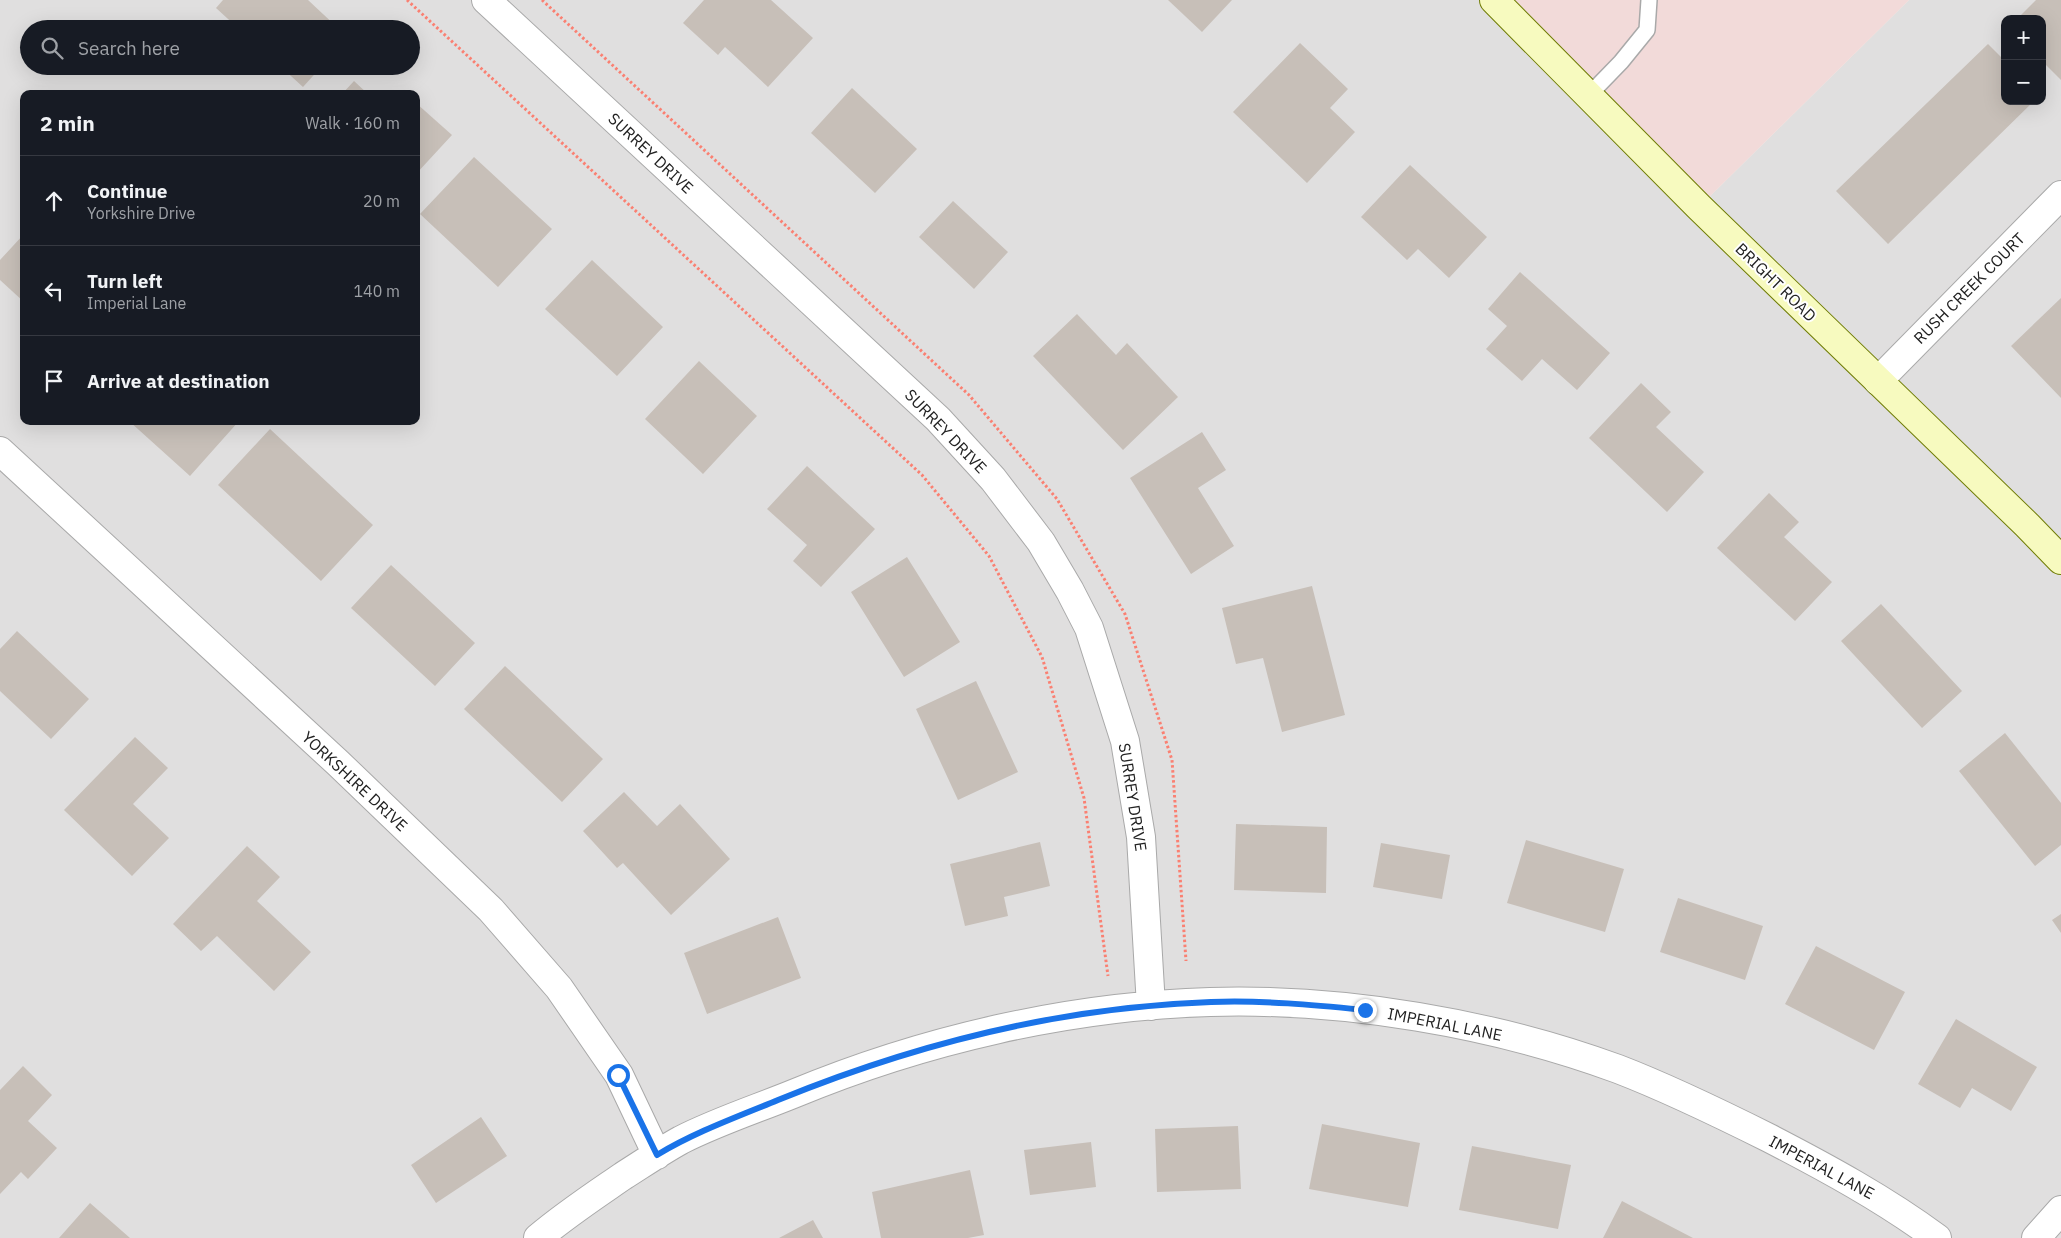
<!DOCTYPE html>
<html lang="en">
<head>
<meta charset="utf-8">
<style>
  body { margin:0; font-family:"IBM Plex Sans",sans-serif; background:#20242c; color:#f1f3f6 }
  .controls { position:absolute; right:15px; top:15px; display:grid; overflow:hidden; border-radius:10px; box-shadow:0 5px 20px #0002 }
  .controls button { width:45px; height:45px; display:grid; place-items:center; padding:0; border:0; border-bottom:1px solid #363941; background:#171b24; color:#f1f3f6; font:25px sans-serif }
  .stop { position:absolute; width:15px; height:15px; margin:-11px; border:4px solid #1a73e8; border-radius:50%; background:#fff }
  .stop.end { background:#1a73e8; border-color:#fff; box-shadow:0 1px 5px #0008 }
  .list { margin:0; padding:0; list-style:none }
  h2 { display:flex; justify-content:space-between; align-items:center; height:65px; margin:0; padding:0 20px; font-size:21px }
  h2 small { font-size:16px; font-weight:400; color:#9ea1a6 }
  .list li { display:grid; grid-template-columns:32px 1fr auto; gap:15px; align-items:center; box-sizing:border-box; height:90px; padding:0 20px; border-top:1px solid #363941 }
  .list b { display:block; font-size:19px; white-space:nowrap }
  .list p { margin:0; font-size:16px; white-space:nowrap; color:#9ea1a6 }
  .list em { font-size:16px; font-style:normal; color:#9ea1a6 }
  .icon { flex:none; width:28px; height:28px; fill:none; stroke:currentColor; stroke-width:2; stroke-linecap:round; stroke-linejoin:round }
  .map { position:relative; flex:none; width:2061px; height:1238px; overflow:hidden }
  .search { position:absolute; background:#171b24; box-shadow:0 5px 20px #0002; left:20px; top:20px; width:400px; height:55px; display:flex; align-items:center; gap:12px; box-sizing:border-box; padding:0 18px; border-radius:28px; color:#9ea1a6; font-size:19px }
  .panel { position:absolute; background:#171b24; box-shadow:0 5px 20px #0002; left:20px; top:90px; width:400px; height:335px; border-radius:10px }
  .map>svg:first-child { display:block }
  .residential { fill:#e0dfdf; fill-rule:evenodd }
  .commercial { fill:#f2dad9 }
  .building { fill:#c7bfb8 }
  .lines { fill:none; stroke-linecap:round; stroke-linejoin:round }
  .service-casing { stroke:#a9a9a9; stroke-width:18 }
  .minor-casing { stroke:#a9a9a9; stroke-width:30 }
  .secondary-casing { stroke:#707d05; stroke-width:30 }
  .path { stroke:#fa8072; stroke-width:3; stroke-dasharray:2.5 2.5; stroke-linecap:butt }
  .service { stroke:#fff; stroke-width:15 }
  .minor { stroke:#fff; stroke-width:28 }
  .secondary { stroke:#f7fabf; stroke-width:28 }
  .route { stroke:#1a73e8; stroke-width:6 }
  .labels { text-anchor:middle; stroke-width:4; stroke-linejoin:round; paint-order:stroke }
  .street-label { font-size:16px; fill:#222; stroke:#fff }
</style>
</head>
<body>
<div class="map">
<svg width="2061" height="1238" viewBox="0 0 2061 1238">
  <rect width="100%" height="100%" fill="#f2efe9"/>
  <path class="residential" d="M 0,0 L 1494,0 L 1699,207 L 1909,0 L 2061,0 L 2061,1238 L 0,1238 ZM 2005,19 L 2042,19 L 2042,101 L 2005,101 ZM 29,29 L 411,29 L 411,66 L 29,66 ZM 24,94 L 416,94 L 416,421 L 24,421 Z"/>
  <path class="commercial" d="M 1494,0 L 1909,0 L 1699,207 Z"/>
  <path class="building" d="M 223,0 L 308,0 L 339,29 L 239,29 L 216,8 Z
    M 704,0 L 771,0 L 813,38 L 768,87 L 725,47 L 718,55 L 683,23 Z
    M 1168,0 L 1232,0 L 1202,32 Z
    M 2036,0 L 2061,0 L 2061,80 L 2042,61 L 2042,19 L 2017,19 Z
    M 1300,43 L 1348,89 L 1330,108 L 1355,132 L 1307,183 L 1233,112 Z
    M 1988,44 L 2005,61 L 2005,101 L 2034,101 L 1888,244 L 1836,191 Z
    M 280,66 L 322,66 L 303,87 Z
    M 354,81 L 368,94 L 342,94 Z
    M 852,88 L 917,149 L 875,193 L 811,133 Z
    M 416,103 L 452,135 L 416,174 Z
    M 474,157 L 552,229 L 498,287 L 420,214 Z
    M 1410,165 L 1487,237 L 1449,278 L 1418,249 L 1407,260 L 1361,217 Z
    M 953,201 L 1008,252 L 974,289 L 919,237 Z
    M 24,234 L 24,302 L 0,280 L 0,260 Z
    M 592,260 L 663,327 L 617,376 L 545,309 Z
    M 1520,272 L 1610,353 L 1577,390 L 1542,359 L 1522,381 L 1486,349 L 1507,326 L 1488,309 Z
    M 2061,298 L 2061,398 L 2011,346 Z
    M 1077,314 L 1116,355 L 1127,343 L 1178,397 L 1123,450 L 1033,356 Z
    M 699,361 L 757,416 L 703,474 L 645,419 Z
    M 1641,383 L 1671,412 L 1656,427 L 1704,472 L 1667,512 L 1589,438 Z
    M 129,421 L 239,421 L 190,476 Z
    M 270,429 L 373,525 L 321,581 L 218,485 Z
    M 1202,432 L 1226,470 L 1198,488 L 1234,546 L 1191,574 L 1130,478 Z
    M 807,466 L 875,529 L 821,587 L 793,561 L 807,545 L 767,509 Z
    M 1769,493 L 1799,522 L 1784,537 L 1832,582 L 1795,621 L 1717,548 Z
    M 907,557 L 960,642 L 904,677 L 851,592 Z
    M 391,565 L 475,643 L 435,686 L 351,608 Z
    M 1312,586 L 1345,715 L 1282,732 L 1263,658 L 1236,664 L 1222,608 Z
    M 1881,604 L 1962,691 L 1922,728 L 1841,641 Z
    M 17,631 L 89,699 L 51,739 L 0,691 L 0,649 Z
    M 505,666 L 603,759 L 562,802 L 464,709 Z
    M 976,681 L 1018,772 L 958,800 L 916,709 Z
    M 2005,733 L 2061,803 L 2061,845 L 2035,866 L 1959,771 Z
    M 135,737 L 168,768 L 133,804 L 169,838 L 132,876 L 64,810 Z
    M 624,792 L 657,826 L 680,804 L 730,859 L 671,915 L 623,863 L 617,868 L 583,831 Z
    M 1236,824 L 1327,827 L 1326,893 L 1234,890 Z
    M 1526,840 L 1624,869 L 1605,932 L 1507,903 Z
    M 1040,842 L 1050,886 L 1004,897 L 1008,916 L 965,926 L 950,864 Z
    M 1381,843 L 1450,855 L 1442,899 L 1373,887 Z
    M 247,846 L 280,877 L 257,901 L 311,952 L 274,991 L 217,936 L 201,951 L 173,924 Z
    M 1678,898 L 1763,926 L 1745,980 L 1660,952 Z
    M 2061,914 L 2061,933 L 2052,920 Z
    M 778,917 L 801,978 L 707,1014 L 684,953 Z
    M 1816,946 L 1905,992 L 1874,1050 L 1785,1004 Z
    M 1956,1019 L 2037,1067 L 2011,1111 L 1972,1088 L 1960,1108 L 1918,1084 Z
    M 23,1066 L 52,1095 L 28,1121 L 57,1148 L 28,1179 L 21,1172 L 0,1194 L 0,1090 Z
    M 481,1117 L 507,1156 L 436,1203 L 411,1165 Z
    M 1322,1124 L 1420,1143 L 1408,1207 L 1309,1189 Z
    M 1238,1126 L 1241,1189 L 1157,1192 L 1155,1129 Z
    M 1091,1142 L 1096,1187 L 1030,1195 L 1024,1150 Z
    M 1472,1146 L 1571,1165 L 1558,1229 L 1459,1210 Z
    M 970,1170 L 984,1235 L 968,1238 L 881,1238 L 872,1192 Z
    M 1622,1201 L 1693,1238 L 1603,1238 Z
    M 90,1203 L 130,1238 L 59,1238 Z
    M 813,1220 L 823,1238 L 779,1238 Z"/>
  <g class="lines">
    <defs>
      <path id="service" d="M 1588,96 L 1621,62 L 1647,30 L 1649,0"/>
      <path id="minor" d="M 486,0 L 938,419 L 993,479 L 1041,542 L 1070,591 L 1089,628 L 1125,741 L 1141,837 L 1151,1006
        M 1878,381 L 2061,195
        M 0,451 L 338,763 L 491,910 L 559,988 L 619,1075 L 657,1155
        M 538,1238 C 565,1215 594,1196 623,1176 C 642,1164 661,1151 681,1140 C 716,1122 756,1109 793,1094 C 923,1040 1069,1006 1210,1002 C 1344,998 1493,1023 1618,1069 C 1670,1089 1719,1113 1769,1138 C 1827,1168 1884,1199 1937,1238
        M 2036,1238 L 2061,1210"/>
      <path id="secondary" d="M 1494,0 L 1699,207 L 2027,525 L 2061,560"/>
    </defs>
    <use href="#service" class="service-casing"/>
    <use href="#minor" class="minor-casing"/>
    <use href="#secondary" class="secondary-casing"/>
    <path class="path" d="M 407,0 L 922,475 L 989,556 L 1042,657 L 1084,798 L 1108,976
      M 542,0 L 969,395 L 1057,499 L 1125,614 L 1172,760 L 1186,961"/>
    <use href="#service" class="service"/>
    <use href="#minor" class="minor"/>
    <use href="#secondary" class="secondary"/>
  </g>
  <g class="lines">
    <path class="route" d="M 618,1075 L 657,1155 C 695,1132 737,1117 778,1100 C 915,1044 1062,1007 1211,1002 C 1262,1000 1314,1005 1365,1010"/>
  </g>
  <g class="labels">
    <g class="street-label">
      <text transform="translate(651 153) rotate(43)" y="6">SURREY DRIVE</text>
      <text transform="translate(1776 282) rotate(44)" y="6">BRIGHT ROAD</text>
      <text transform="translate(1969 288) rotate(-45)" y="6">RUSH CREEK COURT</text>
      <text transform="translate(946 431) rotate(46)" y="6">SURREY DRIVE</text>
      <text transform="translate(355 781) rotate(43)" y="6">YORKSHIRE DRIVE</text>
      <text transform="translate(1133 797) rotate(81)" y="6">SURREY DRIVE</text>
      <text transform="translate(1445 1024) rotate(11)" y="6">IMPERIAL LANE</text>
      <text transform="translate(1822 1167) rotate(28)" y="6">IMPERIAL LANE</text>
    </g>
  </g>
</svg>
<div class="controls">
<button>+</button>
<button>−</button>
</div>
<div class="stop" style="left:618px;top:1075px"></div>
<div class="stop end" style="left:1365px;top:1010px"></div>
<div class="search"><svg class="icon" aria-label="search" viewBox="0 0 24 24"><circle cx="10" cy="10" r="6"/><path d="M15 15l6 6"/></svg>Search here</div>
<section class="panel">
<h2>2 min<small>Walk · 160 m</small></h2>
<ul class="list">
<li><svg class="icon" aria-label="ahead" viewBox="0 0 24 24"><path d="M12 20V5M6 11l6-6 6 6"/></svg><div><b>Continue</b><p>Yorkshire Drive</p></div><em>20 m</em></li>
<li><svg class="icon" aria-label="left" viewBox="0 0 24 24"><path d="M17 20v-9H6M10 6l-5 5 5 5"/></svg><div><b>Turn left</b><p>Imperial Lane</p></div><em>140 m</em></li>
<li><svg class="icon" aria-label="arrive" viewBox="0 0 24 24"><path d="M6 21V4h12l-3 4 3 4H6"/></svg><div><b>Arrive at destination</b></div></li>
</ul>
</section>
</div>
</body>
</html>
